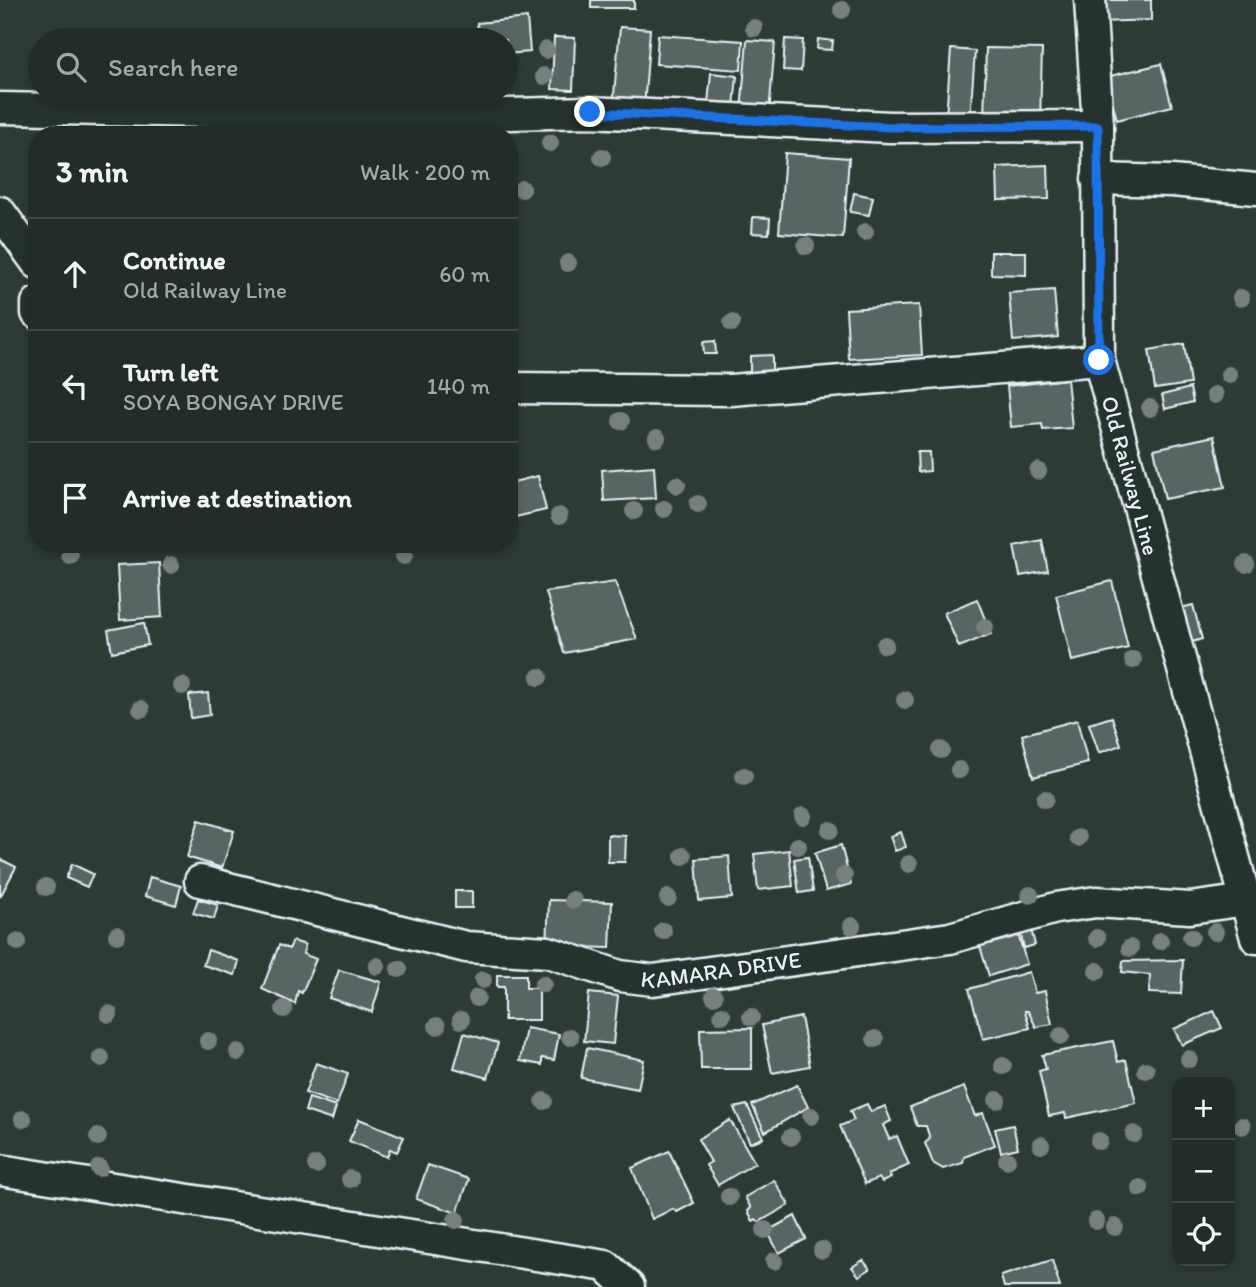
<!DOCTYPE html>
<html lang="en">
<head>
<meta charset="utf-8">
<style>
  body { margin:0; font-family:Itim,sans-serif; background:#2e3834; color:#f1f3f6 }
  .controls { position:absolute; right:21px; bottom:21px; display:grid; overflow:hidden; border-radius:14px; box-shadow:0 4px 10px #0003 }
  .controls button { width:63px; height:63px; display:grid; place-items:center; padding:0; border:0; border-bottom:2px solid #3f4845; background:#222c28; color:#f1f3f6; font:35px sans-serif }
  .stop { position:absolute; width:21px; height:21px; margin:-16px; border:5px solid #1a73e8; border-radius:50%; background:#fff }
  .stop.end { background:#1a73e8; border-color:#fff; box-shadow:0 2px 7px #0008 }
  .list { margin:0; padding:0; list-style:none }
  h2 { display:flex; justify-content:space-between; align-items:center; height:91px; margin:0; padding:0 28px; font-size:30px }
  h2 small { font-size:23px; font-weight:400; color:#a2a7a8 }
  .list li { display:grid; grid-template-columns:46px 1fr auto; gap:21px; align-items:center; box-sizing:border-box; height:112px; padding:0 28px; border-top:2px solid #3f4845 }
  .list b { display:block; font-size:26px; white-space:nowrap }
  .list p { margin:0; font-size:23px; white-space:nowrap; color:#a2a7a8 }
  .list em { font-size:23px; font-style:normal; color:#a2a7a8 }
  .icon { flex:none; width:38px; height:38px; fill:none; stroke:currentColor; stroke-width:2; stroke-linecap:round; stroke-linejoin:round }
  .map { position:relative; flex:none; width:1256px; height:1287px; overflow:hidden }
  .search { position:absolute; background:#222c28; box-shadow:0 4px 10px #0003; left:28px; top:28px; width:490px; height:77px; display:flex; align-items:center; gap:18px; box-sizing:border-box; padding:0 24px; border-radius:38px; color:#a2a7a8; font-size:26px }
  .panel { position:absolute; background:#222c28; box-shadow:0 4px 10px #0003; left:28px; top:126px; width:490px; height:427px; border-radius:28px }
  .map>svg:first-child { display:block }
  .building { fill:#596563; stroke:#e8f1f8; stroke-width:2 }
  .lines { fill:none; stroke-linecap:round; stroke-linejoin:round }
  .street-casing { stroke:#e8f1f8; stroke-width:35 }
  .street { stroke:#26332d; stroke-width:30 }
  .tree { fill:#75807f }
  .route { stroke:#1a73e8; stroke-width:9 }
  .labels { text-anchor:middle; stroke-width:5; stroke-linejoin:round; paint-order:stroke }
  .street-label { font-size:23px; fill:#e8f1f8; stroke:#26332d }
</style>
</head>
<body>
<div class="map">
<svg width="1256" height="1287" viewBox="0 0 1256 1287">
  <rect width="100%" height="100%" fill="#2e3b35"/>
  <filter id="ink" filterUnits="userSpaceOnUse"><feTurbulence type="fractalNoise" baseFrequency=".0143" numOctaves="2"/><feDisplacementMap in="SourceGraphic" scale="14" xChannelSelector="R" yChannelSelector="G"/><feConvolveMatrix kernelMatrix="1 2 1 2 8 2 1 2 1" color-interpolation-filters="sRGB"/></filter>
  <g filter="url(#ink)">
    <path class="building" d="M 591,0 L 634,0 L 634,8 L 591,8 Z
      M 1100,0 L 1151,0 L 1151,20 L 1101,22 Z
      M 527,18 L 530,52 L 506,54 L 506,40 L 479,40 L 477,23 Z
      M 620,27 L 650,29 L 644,108 L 613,106 Z
      M 658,35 L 743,41 L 741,70 L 656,64 Z
      M 554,37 L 575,38 L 573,90 L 552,89 Z
      M 785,39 L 803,40 L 801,71 L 783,70 Z
      M 818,39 L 833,41 L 832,50 L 817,49 Z
      M 747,40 L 775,42 L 769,114 L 741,112 Z
      M 986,48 L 1042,49 L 1040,122 L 984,121 Z
      M 951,49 L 975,51 L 970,119 L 946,117 Z
      M 1161,64 L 1172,106 L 1117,120 L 1106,77 Z
      M 711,73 L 737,76 L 733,116 L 707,113 Z
      M 509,149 L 513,149 L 511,175 L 509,175 Z
      M 785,153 L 849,158 L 843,238 L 779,233 Z
      M 1048,165 L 1049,199 L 998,200 L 997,167 Z
      M 854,193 L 873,197 L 869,215 L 850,212 Z
      M 753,217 L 770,218 L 769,234 L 752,233 Z
      M 991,252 L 1026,252 L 1026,275 L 991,274 Z
      M 1054,290 L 1058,337 L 1013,341 L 1009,293 Z
      M 919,305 L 922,355 L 849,359 L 846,309 Z
      M 715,341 L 716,354 L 704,354 L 703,342 Z
      M 1184,344 L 1190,384 L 1155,389 L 1149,350 Z
      M 772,355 L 772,375 L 750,375 L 750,356 Z
      M 1067,379 L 1072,428 L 1043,430 L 1042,424 L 1011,427 L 1007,386 Z
      M 1190,388 L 1193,402 L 1165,409 L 1162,395 Z
      M 1214,436 L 1225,487 L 1165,499 L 1154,449 Z
      M 917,452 L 929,452 L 930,471 L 918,472 Z
      M 654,466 L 656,498 L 604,501 L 602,470 Z
      M 538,476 L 546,510 L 511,518 L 509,483 Z
      M 1042,540 L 1048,571 L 1020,576 L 1014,546 Z
      M 159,563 L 162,617 L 120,620 L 117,565 Z
      M 1112,581 L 1128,648 L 1072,661 L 1056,595 Z
      M 615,582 L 637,639 L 564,653 L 546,592 Z
      M 977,599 L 991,634 L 959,647 L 944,613 Z
      M 1193,605 L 1202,639 L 1179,646 L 1169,611 Z
      M 144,623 L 148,645 L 112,652 L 108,630 Z
      M 208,693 L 210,715 L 191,718 L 189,695 Z
      M 1112,717 L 1121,745 L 1099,753 L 1089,724 Z
      M 1077,720 L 1088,763 L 1033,777 L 1022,735 Z
      M 199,820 L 234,831 L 222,868 L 187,857 Z
      M 901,832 L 906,847 L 895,851 L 890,836 Z
      M 608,835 L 626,836 L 625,862 L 608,862 Z
      M 841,845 L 851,884 L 826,891 L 815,853 Z
      M 789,850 L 793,886 L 758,890 L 754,854 Z
      M 729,856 L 732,898 L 699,901 L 696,859 Z
      M 808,857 L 813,891 L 799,893 L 794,859 Z
      M 0,859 L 16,867 L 0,897 Z
      M 72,864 L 93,874 L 87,887 L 66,878 Z
      M 150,877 L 181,886 L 176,905 L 145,896 Z
      M 455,891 L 472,891 L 472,908 L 455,908 Z
      M 198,899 L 218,905 L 214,919 L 193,913 Z
      M 549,900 L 612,902 L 610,948 L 547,946 Z
      M 1031,929 L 1035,945 L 1024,948 L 1020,932 Z
      M 1017,931 L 1027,964 L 989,976 L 979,943 Z
      M 293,941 L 305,945 L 303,954 L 316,959 L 302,993 L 298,991 L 295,1004 L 262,989 L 279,945 L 289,949 Z
      M 208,950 L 239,961 L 235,975 L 203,965 Z
      M 1183,960 L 1181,994 L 1149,993 L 1150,975 L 1122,972 L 1123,961 Z
      M 339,970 L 381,982 L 372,1012 L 329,998 Z
      M 1029,972 L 1035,993 L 1045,991 L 1052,1024 L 1036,1027 L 1028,1011 L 1025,1011 L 1030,1028 L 983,1039 L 969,989 Z
      M 497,975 L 526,975 L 526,988 L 539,988 L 539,1020 L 504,1020 L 504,987 L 497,987 Z
      M 589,993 L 618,996 L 613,1044 L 584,1041 Z
      M 1214,1011 L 1222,1028 L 1182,1045 L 1174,1029 Z
      M 801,1017 L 810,1066 L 772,1073 L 762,1025 Z
      M 526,1028 L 559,1034 L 554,1060 L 542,1058 L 542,1065 L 520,1061 Z
      M 752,1028 L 752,1069 L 701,1069 L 700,1029 Z
      M 464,1033 L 498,1043 L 488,1078 L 454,1068 Z
      M 1113,1041 L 1118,1062 L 1126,1060 L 1136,1103 L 1066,1118 L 1065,1113 L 1049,1116 L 1039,1071 L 1046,1069 L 1042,1055 Z
      M 587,1048 L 644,1060 L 638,1089 L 581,1078 Z
      M 316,1063 L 348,1074 L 337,1104 L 305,1093 Z
      M 797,1085 L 808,1107 L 765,1132 L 752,1105 Z
      M 964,1087 L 975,1116 L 983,1113 L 995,1145 L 964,1157 L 963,1163 L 943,1169 L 933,1163 L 925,1143 L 930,1139 L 926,1126 L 917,1126 L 910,1107 Z
      M 309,1098 L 336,1107 L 332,1120 L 305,1111 Z
      M 867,1104 L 871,1112 L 885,1106 L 891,1121 L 883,1125 L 889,1139 L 897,1136 L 909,1165 L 889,1174 L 891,1178 L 882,1182 L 879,1178 L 865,1184 L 840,1126 L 854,1120 L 850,1111 Z
      M 747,1105 L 763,1138 L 750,1143 L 734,1108 Z
      M 359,1119 L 404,1137 L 397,1152 L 390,1149 L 387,1157 L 349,1141 Z
      M 730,1120 L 755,1163 L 718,1185 L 706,1165 L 711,1162 L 698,1139 Z
      M 1013,1125 L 1018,1148 L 1001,1152 L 995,1129 Z
      M 669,1151 L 694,1203 L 677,1212 L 673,1209 L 652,1219 L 632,1168 Z
      M 428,1165 L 469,1179 L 457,1213 L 416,1199 Z
      M 774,1180 L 789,1205 L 759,1222 L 756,1219 L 753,1221 L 748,1211 L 751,1208 L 745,1197 Z
      M 795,1216 L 806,1239 L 779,1253 L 767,1231 Z
      M 863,1260 L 870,1269 L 859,1276 L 852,1267 Z
      M 1052,1260 L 1060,1287 L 1004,1287 L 1001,1276 Z"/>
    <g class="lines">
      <defs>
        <g id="street">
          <path id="s1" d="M 1090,0 L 1098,126 L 1099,360 L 1256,938"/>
          <path d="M 0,108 L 426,116 L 590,112 L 890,127 L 1098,126"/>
          <path d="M 1097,179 L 1172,181 L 1256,189"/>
          <path d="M 0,212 L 37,263"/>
          <path d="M 37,303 L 37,313"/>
          <path d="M 509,388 L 731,390 L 1099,360"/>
          <path id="s2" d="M 200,881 L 466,947 L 548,952 L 620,976 L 653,980 L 950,938 L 1056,908 L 1096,902 L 1190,908 L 1246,900"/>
          <path d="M 0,1170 L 606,1266 L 629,1287"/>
        </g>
      </defs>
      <use href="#street" class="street-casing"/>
      <use href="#street" class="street"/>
    </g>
    <g class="tree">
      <circle cx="842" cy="10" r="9"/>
      <circle cx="754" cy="28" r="9"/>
      <circle cx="546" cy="50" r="9"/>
      <circle cx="544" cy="76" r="9"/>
      <circle cx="550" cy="143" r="9"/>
      <circle cx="602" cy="157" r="9"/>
      <circle cx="522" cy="189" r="9"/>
      <circle cx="865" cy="232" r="9"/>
      <circle cx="806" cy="246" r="9"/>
      <circle cx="568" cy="263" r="9"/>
      <circle cx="1241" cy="298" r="9"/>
      <circle cx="732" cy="323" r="9"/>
      <circle cx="1229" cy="375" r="9"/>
      <circle cx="1215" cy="395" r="9"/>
      <circle cx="1150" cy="408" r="9"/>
      <circle cx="621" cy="421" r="9"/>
      <circle cx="657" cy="438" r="9"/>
      <circle cx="1038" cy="471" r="9"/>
      <circle cx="677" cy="485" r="9"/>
      <circle cx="698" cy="504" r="9"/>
      <circle cx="664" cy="509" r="9"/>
      <circle cx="634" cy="511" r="9"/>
      <circle cx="559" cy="516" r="9"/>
      <circle cx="70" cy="556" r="9"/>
      <circle cx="404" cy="556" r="9"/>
      <circle cx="1246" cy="564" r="9"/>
      <circle cx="171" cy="565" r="9"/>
      <circle cx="985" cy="627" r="9"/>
      <circle cx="885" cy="645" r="9"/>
      <circle cx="1133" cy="660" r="9"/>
      <circle cx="539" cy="677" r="9"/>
      <circle cx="182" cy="686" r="9"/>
      <circle cx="905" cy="700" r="9"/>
      <circle cx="141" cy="709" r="9"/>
      <circle cx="941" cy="750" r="9"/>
      <circle cx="959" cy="770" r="9"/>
      <circle cx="744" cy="776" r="9"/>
      <circle cx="1045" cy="799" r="9"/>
      <circle cx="803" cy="816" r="9"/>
      <circle cx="830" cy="830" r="9"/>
      <circle cx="1078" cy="838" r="9"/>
      <circle cx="798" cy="846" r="9"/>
      <circle cx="683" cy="856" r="9"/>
      <circle cx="909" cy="864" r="9"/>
      <circle cx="844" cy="876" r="9"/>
      <circle cx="46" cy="887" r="9"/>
      <circle cx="1030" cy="895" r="9"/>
      <circle cx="668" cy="898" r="9"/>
      <circle cx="573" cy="900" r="9"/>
      <circle cx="852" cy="926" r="9"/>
      <circle cx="663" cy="931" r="9"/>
      <circle cx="1215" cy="932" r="9"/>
      <circle cx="117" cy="935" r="9"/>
      <circle cx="1191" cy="937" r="9"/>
      <circle cx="1097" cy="938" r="9"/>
      <circle cx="1160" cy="941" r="9"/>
      <circle cx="18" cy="942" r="9"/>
      <circle cx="1130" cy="948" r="9"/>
      <circle cx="377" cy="966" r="9"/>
      <circle cx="399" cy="969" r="9"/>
      <circle cx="1097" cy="971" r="9"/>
      <circle cx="483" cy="980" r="9"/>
      <circle cx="543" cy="984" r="9"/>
      <circle cx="714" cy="996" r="9"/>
      <circle cx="477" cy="998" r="9"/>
      <circle cx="284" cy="1009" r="9"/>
      <circle cx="109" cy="1014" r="9"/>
      <circle cx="722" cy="1015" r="9"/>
      <circle cx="751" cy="1017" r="9"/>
      <circle cx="461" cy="1020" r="9"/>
      <circle cx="437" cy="1026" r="9"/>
      <circle cx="1061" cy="1036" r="9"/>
      <circle cx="570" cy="1037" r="9"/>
      <circle cx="875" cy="1039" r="9"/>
      <circle cx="208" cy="1041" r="9"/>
      <circle cx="238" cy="1052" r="9"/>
      <circle cx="101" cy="1058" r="9"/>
      <circle cx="1189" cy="1059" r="9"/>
      <circle cx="1003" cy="1066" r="9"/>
      <circle cx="1146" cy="1070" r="9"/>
      <circle cx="997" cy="1100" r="9"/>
      <circle cx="544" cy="1101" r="9"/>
      <circle cx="811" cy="1116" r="9"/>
      <circle cx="23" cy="1119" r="9"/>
      <circle cx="1242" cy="1126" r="9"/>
      <circle cx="1134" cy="1134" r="9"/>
      <circle cx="98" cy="1137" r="9"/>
      <circle cx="791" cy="1137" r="9"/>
      <circle cx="1099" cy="1141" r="9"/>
      <circle cx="1041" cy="1145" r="9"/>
      <circle cx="1007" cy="1160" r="9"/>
      <circle cx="316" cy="1165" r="9"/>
      <circle cx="99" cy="1168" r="9"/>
      <circle cx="350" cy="1179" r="9"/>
      <circle cx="1140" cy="1188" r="9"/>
      <circle cx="729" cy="1197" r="9"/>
      <circle cx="456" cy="1220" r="9"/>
      <circle cx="1096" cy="1221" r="9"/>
      <circle cx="1115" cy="1227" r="9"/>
      <circle cx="765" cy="1230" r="9"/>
      <circle cx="822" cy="1250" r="9"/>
      <circle cx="774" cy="1261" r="9"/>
    </g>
  </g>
  <g class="lines" filter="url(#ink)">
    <path class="route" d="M 590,112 L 890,127 L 1098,126 L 1099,360"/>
  </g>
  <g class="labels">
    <g class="street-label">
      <text dy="8" stroke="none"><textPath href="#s1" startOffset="480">Old Railway Line</textPath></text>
      <text dy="8" stroke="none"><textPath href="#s2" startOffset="534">KAMARA DRIVE</textPath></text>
    </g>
  </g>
</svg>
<div class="controls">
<button>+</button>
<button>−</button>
<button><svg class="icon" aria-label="locate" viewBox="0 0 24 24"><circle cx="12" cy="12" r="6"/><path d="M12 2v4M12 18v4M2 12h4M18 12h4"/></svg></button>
</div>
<div class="stop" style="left:1099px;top:360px"></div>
<div class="stop end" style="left:590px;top:112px"></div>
<div class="search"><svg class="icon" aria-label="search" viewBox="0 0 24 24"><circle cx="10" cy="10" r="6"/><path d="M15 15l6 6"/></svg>Search here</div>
<section class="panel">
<h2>3 min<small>Walk · 200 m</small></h2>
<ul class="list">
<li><svg class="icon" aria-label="ahead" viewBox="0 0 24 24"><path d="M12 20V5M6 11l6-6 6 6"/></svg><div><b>Continue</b><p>Old Railway Line</p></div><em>60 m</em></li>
<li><svg class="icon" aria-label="left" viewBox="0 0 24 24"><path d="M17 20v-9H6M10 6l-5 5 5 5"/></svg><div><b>Turn left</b><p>SOYA BONGAY DRIVE</p></div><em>140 m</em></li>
<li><svg class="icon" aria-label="arrive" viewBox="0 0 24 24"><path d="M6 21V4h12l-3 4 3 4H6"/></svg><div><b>Arrive at destination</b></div></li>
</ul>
</section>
</div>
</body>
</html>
